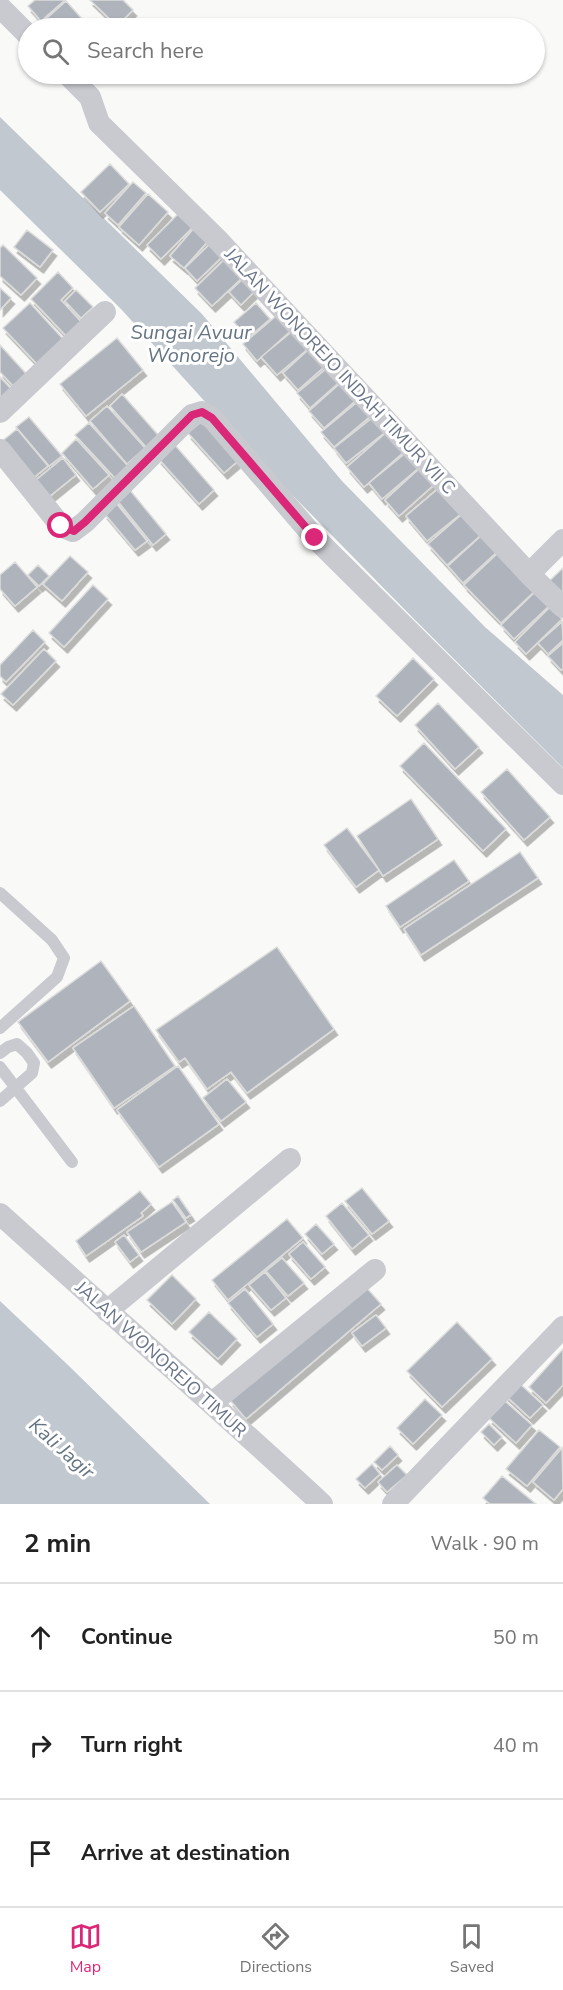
<!DOCTYPE html>
<html lang="en">
<head>
<meta charset="utf-8">
<style>
  body { margin:0; font-family:"Nunito Sans",sans-serif; background:#f2f2f2; color:#222 }
  .stop { position:absolute; width:18px; height:18px; margin:-14px; border:4px solid #db2777; border-radius:50%; background:#fff }
  .stop.end { background:#db2777; border-color:#fff; box-shadow:0 2px 6px #0008 }
  .list { margin:0; padding:0; list-style:none }
  h2 { display:flex; justify-content:space-between; align-items:center; height:78px; margin:0; padding:0 24px; font-size:26px }
  h2 small { font-size:20px; font-weight:400; color:#767676 }
  .list li { display:grid; grid-template-columns:39px 1fr auto; gap:18px; align-items:center; box-sizing:border-box; height:108px; padding:0 24px; border-top:2px solid #e0e0e0 }
  .list b { display:block; font-size:22px; white-space:nowrap }
  .list em { font-size:20px; font-style:normal; color:#767676 }
  .icon { flex:none; width:33px; height:33px; fill:none; stroke:currentColor; stroke-width:2; stroke-linecap:round; stroke-linejoin:round }
  .map { position:relative; flex:none; width:563px; height:1504px; overflow:hidden }
  .search { position:absolute; background:#fff; box-shadow:0 2px 4px #0004; left:18px; right:18px; top:18px; height:66px; display:flex; align-items:center; gap:15px; box-sizing:border-box; padding:0 21px; border-radius:33px; color:#767676; font-size:22px }
  .sheet { height:402px; background:#fff }
  nav { display:flex; justify-content:space-around; align-items:center; box-sizing:border-box; height:84px; border-top:2px solid #e0e0e0; background:#fff; font-size:16px; color:#767676 }
  nav a { display:grid; justify-items:center; gap:3px }
  nav .on { color:#db2777 }
  .map>svg:first-child { display:block }
  .water { fill:#c1c8cf }
  .building { fill:#aeb3bc; stroke:#dbdcda; stroke-width:1.5; filter:url(#shadow) }
  .lines { fill:none; stroke-linecap:round; stroke-linejoin:round }
  .service { stroke:#c8cacf; stroke-width:12 }
  .minor { stroke:#c8cacf; stroke-width:22 }
  .route { stroke:#db2777; stroke-width:8 }
  .labels { text-anchor:middle; stroke-width:6; stroke-linejoin:round; paint-order:stroke }
  .street-label { font-size:18px; fill:#697388; stroke:#fff }
  .water-label { font-size:20px; font-style:italic; fill:#657483; stroke:#fff }
</style>
</head>
<body>
<div class="map">
<svg width="563" height="1504" viewBox="0 0 563 1504">
  <defs>
    <filter id="shadow"><feDropShadow dx="3.5" dy="6" stdDeviation="0" flood-color="#0004"/></filter>
  </defs>
  <rect width="100%" height="100%" fill="#f9faf8"/>
  <path class="water" d="M 0,117 L 202,314 L 342,481 L 485,627 L 563,695 L 563,768 L 411,616 L 257,459 L 121,309 L 0,190 Z
    M 0,1301 L 69,1366 L 210,1504 L 0,1504 Z"/>
  <path class="building" d="M 35,0 L 65,0 L 41,21 L 28,6 Z
    M 90,0 L 123,0 L 133,10 L 117,26 Z
    M 66,1 L 84,21 L 76,28 L 36,28 Z
    M 110,164 L 129,184 L 100,212 L 81,192 Z
    M 133,182 L 146,193 L 118,225 L 105,213 Z
    M 148,194 L 168,212 L 139,245 L 119,227 Z
    M 181,211 L 195,225 L 161,259 L 147,245 Z
    M 195,227 L 209,240 L 184,268 L 170,256 Z
    M 27,230 L 53,250 L 40,267 L 14,247 Z
    M 211,243 L 223,256 L 197,281 L 185,268 Z
    M 3,245 L 37,278 L 21,295 L 0,276 L 0,248 Z
    M 226,258 L 244,276 L 212,306 L 195,288 Z
    M 58,272 L 73,288 L 61,300 L 85,326 L 70,340 L 31,299 Z
    M 246,276 L 257,289 L 241,305 L 229,292 Z
    M 0,288 L 11,298 L 0,310 Z
    M 76,290 L 93,307 L 81,318 L 65,301 Z
    M 30,303 L 65,341 L 39,366 L 3,328 Z
    M 256,303 L 270,319 L 248,338 L 234,322 Z
    M 282,311 L 295,327 L 257,361 L 243,344 Z
    M 294,330 L 309,348 L 277,375 L 261,357 Z
    M 117,338 L 143,370 L 86,416 L 60,384 Z
    M 0,345 L 31,379 L 18,391 L 0,372 Z
    M 308,350 L 324,367 L 298,390 L 283,373 Z
    M 331,365 L 343,379 L 310,408 L 297,393 Z
    M 0,377 L 16,394 L 0,409 Z
    M 345,379 L 360,397 L 324,428 L 309,411 Z
    M 122,394 L 159,436 L 146,447 L 110,406 Z
    M 361,399 L 374,413 L 334,447 L 321,432 Z
    M 107,406 L 145,448 L 127,464 L 90,421 Z
    M 376,415 L 388,430 L 346,463 L 334,448 Z
    M 29,417 L 62,456 L 49,466 L 16,427 Z
    M 203,420 L 238,461 L 224,473 L 188,433 Z
    M 89,423 L 128,466 L 115,478 L 75,435 Z
    M 17,429 L 48,466 L 32,479 L 1,442 Z
    M 388,431 L 405,451 L 364,487 L 347,467 Z
    M 76,439 L 109,475 L 93,489 L 62,453 Z
    M 174,444 L 214,490 L 199,504 L 158,458 Z
    M 408,451 L 421,466 L 382,499 L 369,483 Z
    M 63,458 L 76,475 L 50,496 L 36,480 Z
    M 421,467 L 436,483 L 399,516 L 385,500 Z
    M 440,487 L 462,513 L 427,541 L 406,516 Z
    M 129,489 L 166,534 L 153,545 L 116,499 Z
    M 116,503 L 147,541 L 135,550 L 104,513 Z
    M 461,515 L 480,536 L 447,565 L 428,544 Z
    M 483,534 L 498,551 L 463,583 L 448,566 Z
    M 499,552 L 536,590 L 501,623 L 464,585 Z
    M 70,556 L 88,572 L 62,601 L 43,584 Z
    M 15,562 L 37,587 L 15,606 L 0,589 L 0,575 Z
    M 38,565 L 49,576 L 39,586 L 28,575 Z
    M 563,568 L 563,604 L 545,585 Z
    M 93,585 L 108,599 L 64,647 L 49,633 Z
    M 535,592 L 549,606 L 514,639 L 501,625 Z
    M 550,607 L 562,619 L 526,654 L 515,642 Z
    M 562,622 L 563,640 L 548,654 L 538,643 Z
    M 33,630 L 45,642 L 6,682 L 0,676 L 0,665 Z
    M 563,643 L 563,669 L 561,670 L 548,656 Z
    M 44,649 L 56,661 L 13,705 L 1,694 Z
    M 413,658 L 434,679 L 397,716 L 376,696 Z
    M 438,703 L 479,747 L 455,769 L 415,725 Z
    M 424,743 L 506,829 L 483,851 L 400,766 Z
    M 507,769 L 550,817 L 524,840 L 481,792 Z
    M 411,799 L 438,839 L 383,876 L 357,836 Z
    M 347,828 L 379,870 L 356,887 L 324,845 Z
    M 520,852 L 538,878 L 421,955 L 404,929 Z
    M 454,860 L 469,881 L 400,927 L 386,906 Z
    M 277,947 L 334,1029 L 247,1093 L 231,1072 L 207,1089 L 185,1058 L 179,1062 L 156,1030 Z
    M 101,961 L 130,1001 L 48,1062 L 18,1022 Z
    M 134,1006 L 175,1066 L 114,1108 L 73,1048 Z
    M 178,1066 L 219,1124 L 159,1167 L 117,1110 Z
    M 227,1079 L 246,1102 L 221,1121 L 203,1098 Z
    M 362,1188 L 389,1221 L 372,1234 L 345,1201 Z
    M 140,1191 L 151,1204 L 141,1213 L 143,1216 L 86,1256 L 76,1241 Z
    M 178,1196 L 191,1215 L 186,1218 L 173,1200 Z
    M 172,1202 L 186,1222 L 141,1252 L 127,1232 Z
    M 342,1203 L 369,1235 L 352,1249 L 326,1216 Z
    M 287,1219 L 303,1238 L 228,1300 L 212,1280 Z
    M 316,1224 L 334,1244 L 322,1254 L 305,1234 Z
    M 124,1235 L 139,1255 L 130,1262 L 115,1242 Z
    M 303,1242 L 325,1267 L 311,1279 L 289,1254 Z
    M 282,1258 L 304,1283 L 288,1296 L 266,1271 Z
    M 265,1272 L 286,1298 L 271,1310 L 249,1285 Z
    M 172,1275 L 196,1299 L 172,1324 L 147,1300 Z
    M 365,1286 L 381,1304 L 246,1419 L 230,1400 Z
    M 245,1289 L 273,1324 L 257,1337 L 228,1303 Z
    M 209,1312 L 237,1339 L 218,1359 L 189,1332 Z
    M 376,1315 L 386,1328 L 362,1346 L 352,1333 Z
    M 457,1322 L 492,1359 L 442,1407 L 407,1371 Z
    M 563,1349 L 563,1385 L 546,1403 L 529,1387 Z
    M 518,1382 L 543,1405 L 530,1418 L 505,1395 Z
    M 425,1399 L 442,1415 L 413,1444 L 397,1428 Z
    M 505,1401 L 532,1425 L 516,1443 L 489,1418 Z
    M 489,1424 L 502,1437 L 494,1445 L 481,1432 Z
    M 539,1430 L 560,1447 L 527,1486 L 506,1469 Z
    M 390,1446 L 398,1455 L 382,1470 L 374,1462 Z
    M 562,1448 L 563,1489 L 554,1500 L 533,1482 Z
    M 372,1464 L 380,1474 L 365,1488 L 356,1479 Z
    M 397,1465 L 407,1475 L 387,1492 L 378,1482 Z
    M 502,1476 L 536,1504 L 490,1504 L 483,1498 Z"/>
  <g class="lines">
    <path class="service" d="M 0,893 L 52,940 L 64,958 L 57,977 L 0,1028
      M 0,1053 L 8,1047 L 17,1044 L 27,1053 L 34,1063 L 32,1073 L 0,1101
      M 0,1067 L 72,1162"/>
    <path class="minor" d="M 0,7 L 28,35
      M 67,74 L 90,97 L 99,123 L 216,238 L 529,574 L 563,607
      M 0,412 L 105,312
      M 0,450 L 61,526 L 73,531 L 85,522 L 192,415 L 202,412 L 212,418 L 315,538 L 563,784
      M 529,574 L 563,540
      M 0,1214 C 107,1311 216,1406 322,1504
      M 107,1311 L 290,1159
      M 212,1403 L 375,1270
      M 393,1504 L 563,1327"/>
  </g>
  <g class="lines">
    <path class="route" d="M 61,526 L 74,531 L 85,522 L 192,415 L 202,412 L 212,418 L 315,538"/>
  </g>
  <g class="labels">
    <g class="street-label">
      <text transform="translate(340 371) rotate(47)" y="6">JALAN WONOREJO INDAH TIMUR VII C</text>
      <text transform="translate(161 1359) rotate(42)" y="6">JALAN WONOREJO TIMUR</text>
    </g>
    <g class="water-label">
      <text x="191" y="339">Sungai Avuur<tspan x="191" dy="23">Wonorejo</tspan></text>
      <text transform="translate(62 1448) rotate(42)" y="7">Kali Jagir</text>
    </g>
  </g>
</svg>
<div class="stop" style="left:61px;top:526px"></div>
<div class="stop end" style="left:315px;top:538px"></div>
<div class="search"><svg class="icon" aria-label="search" viewBox="0 0 24 24"><circle cx="10" cy="10" r="6"/><path d="M15 15l6 6"/></svg>Search here</div>
</div>
<section class="sheet">
<h2>2 min<small>Walk · 90 m</small></h2>
<ul class="list">
<li><svg class="icon" aria-label="ahead" viewBox="0 0 24 24"><path d="M12 20V5M6 11l6-6 6 6"/></svg><div><b>Continue</b></div><em>50 m</em></li>
<li><svg class="icon" aria-label="right" viewBox="0 0 24 24"><path d="M7 20v-9h11M14 6l5 5-5 5"/></svg><div><b>Turn right</b></div><em>40 m</em></li>
<li><svg class="icon" aria-label="arrive" viewBox="0 0 24 24"><path d="M6 21V4h12l-3 4 3 4H6"/></svg><div><b>Arrive at destination</b></div></li>
</ul>
</section>
<nav>
<a class="on"><svg class="icon" aria-label="map" viewBox="0 0 24 24"><path d="M3 6l6-2 6 2 6-2v14l-6 2-6-2-6 2zM9 4v14M15 6v14"/></svg>Map</a>
<a><svg class="icon" aria-label="directions" viewBox="0 0 24 24"><path d="M12 3l9 9-9 9-9-9zM9 14v-3h6M13 9l2 2-2 2"/></svg>Directions</a>
<a><svg class="icon" aria-label="saved" viewBox="0 0 24 24"><path d="M7 4h10v16l-5-4-5 4z"/></svg>Saved</a>
</nav>
</body>
</html>
